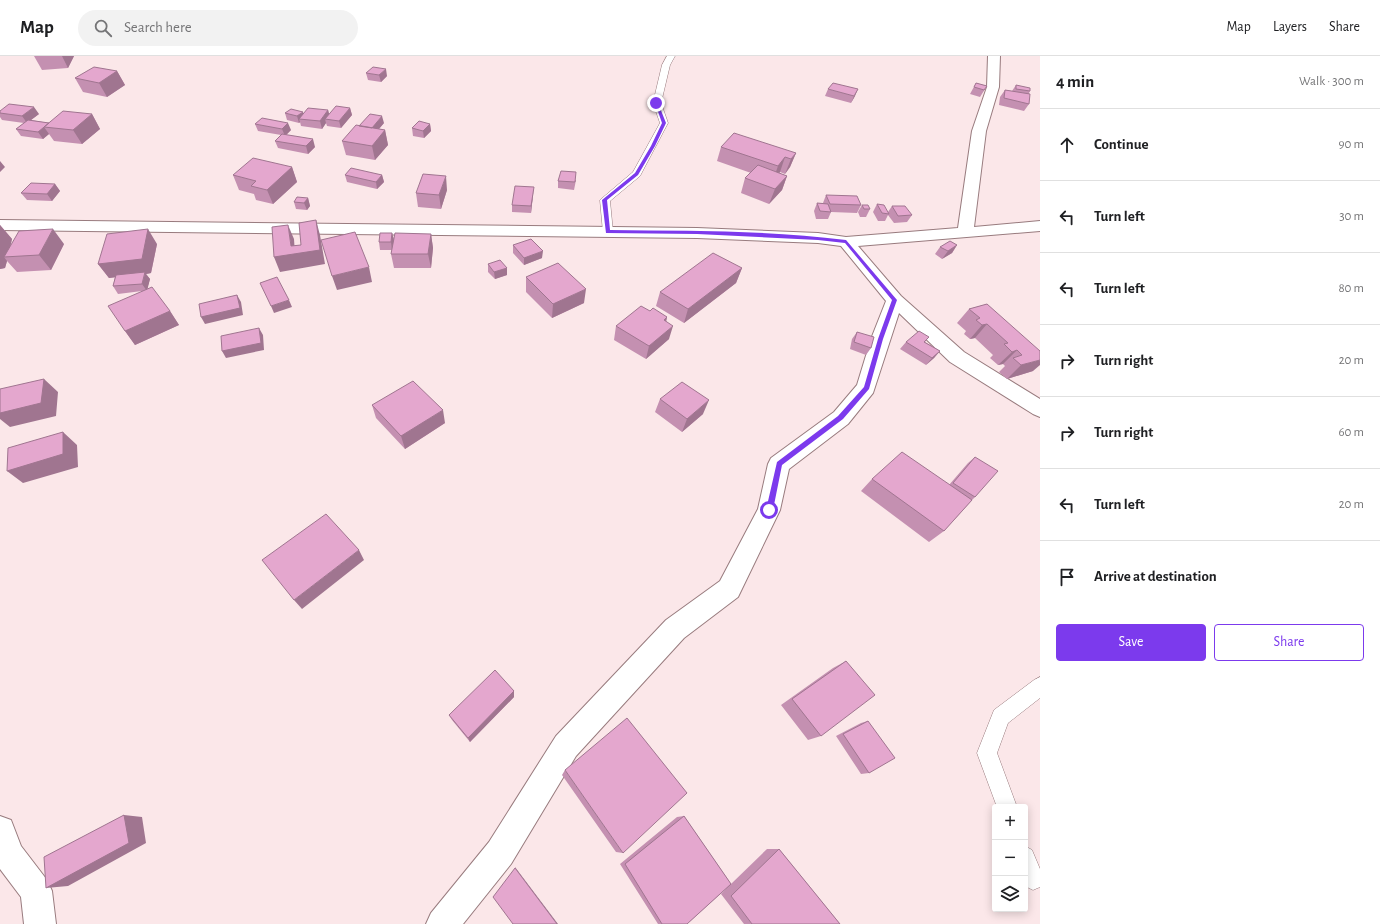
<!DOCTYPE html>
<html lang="en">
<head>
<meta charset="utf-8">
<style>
  body { margin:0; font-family:"Alegreya Sans",sans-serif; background:#f2f2f2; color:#202124 }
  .controls { position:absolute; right:12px; bottom:12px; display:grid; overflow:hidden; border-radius:4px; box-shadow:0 2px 10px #0003 }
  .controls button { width:36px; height:36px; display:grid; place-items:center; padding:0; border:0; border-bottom:1px solid #e0e0e0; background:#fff; color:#202124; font:20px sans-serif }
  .stop { position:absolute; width:12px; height:12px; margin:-9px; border:3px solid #7c3aed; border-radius:50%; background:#fff }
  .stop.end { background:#7c3aed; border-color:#fff; box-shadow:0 1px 4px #0008 }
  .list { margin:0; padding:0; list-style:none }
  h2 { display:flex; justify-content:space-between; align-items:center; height:52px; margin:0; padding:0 16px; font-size:17px }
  h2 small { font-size:13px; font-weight:400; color:#757577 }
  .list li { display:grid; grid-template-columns:26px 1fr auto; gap:12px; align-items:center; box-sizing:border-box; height:72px; padding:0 16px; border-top:1px solid #e0e0e0 }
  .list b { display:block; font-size:15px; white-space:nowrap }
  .list em { font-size:13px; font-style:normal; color:#757577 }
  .actions { display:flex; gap:8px; padding:12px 16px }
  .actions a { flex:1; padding:9px 0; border:1px solid #7c3aed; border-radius:4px; text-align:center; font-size:14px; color:#7c3aed }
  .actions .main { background:#7c3aed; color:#fff }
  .icon { flex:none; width:22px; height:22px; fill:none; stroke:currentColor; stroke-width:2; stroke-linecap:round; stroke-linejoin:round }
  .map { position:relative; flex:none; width:1040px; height:868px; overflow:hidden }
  header { display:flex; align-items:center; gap:24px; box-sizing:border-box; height:56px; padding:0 20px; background:#fff; border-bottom:1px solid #e0e0e0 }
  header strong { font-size:19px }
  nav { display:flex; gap:22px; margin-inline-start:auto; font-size:14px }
  .search { width:280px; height:36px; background:#f2f2f2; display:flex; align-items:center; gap:10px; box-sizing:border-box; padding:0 14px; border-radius:22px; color:#757577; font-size:15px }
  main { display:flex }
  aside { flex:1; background:#fff }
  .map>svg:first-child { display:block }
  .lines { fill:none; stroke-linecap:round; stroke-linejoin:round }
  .service-casing { stroke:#987b7e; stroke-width:1 }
  .minor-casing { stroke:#987b7e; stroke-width:2 }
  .service { fill:#fff; fill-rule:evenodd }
  .minor { fill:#fff; fill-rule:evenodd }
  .wall { fill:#c490b1 }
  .shaded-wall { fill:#a07590 }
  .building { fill:#e4a7ce; stroke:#a07590 }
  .route { fill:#7c3aed }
</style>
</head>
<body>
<header>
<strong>Map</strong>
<div class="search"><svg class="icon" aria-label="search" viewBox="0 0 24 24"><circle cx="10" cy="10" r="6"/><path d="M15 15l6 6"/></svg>Search here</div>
<nav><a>Map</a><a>Layers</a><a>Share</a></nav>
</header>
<main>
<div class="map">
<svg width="1040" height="868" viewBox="0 0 1040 868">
  <rect width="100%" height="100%" fill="#fbe7e9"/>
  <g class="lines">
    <defs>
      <path id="service" d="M 667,0 L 675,0 L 670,9 L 661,47 L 668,67 L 640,120 L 610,145 L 613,176 L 612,178 L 604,178 L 603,176 L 600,144 L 633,116 L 660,67 L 653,47 L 662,9 Z
        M 1040,621 L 1040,642 L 1008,667 L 997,697 L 1017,751 L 997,751 L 977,697 L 994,654 L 1034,624 Z
        M 1025,790 L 1032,794 L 1040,813 L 1040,831 L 1033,834 L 1025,830 Z"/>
      <path id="minor" d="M 988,0 L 1000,0 L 999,31 L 986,75 L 974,171 L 1040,165 L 1040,175 L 858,190 L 901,240 L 964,296 L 1040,343 L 1040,361 L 1033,358 L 950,306 L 899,257 L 873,337 L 848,368 L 789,413 L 780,454 L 738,541 L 684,582 L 576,700 L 511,808 L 463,868 L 426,868 L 431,857 L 489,786 L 556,680 L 666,564 L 720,525 L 758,453 L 768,408 L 771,402 L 834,356 L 857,329 L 871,283 L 886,245 L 841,190 L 818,187 L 697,182 L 0,174 L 0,164 L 697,172 L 818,177 L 846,181 L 958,172 L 972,75 L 987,31 Z
        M 0,760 L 11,764 L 21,790 L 47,824 L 52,835 L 56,868 L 24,868 L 21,841 L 0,813 Z"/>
    </defs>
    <use href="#service" class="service-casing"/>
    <use href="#minor" class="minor-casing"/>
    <use href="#service" class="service"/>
    <use href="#minor" class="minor"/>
  </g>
  <path class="wall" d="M 34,0 L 74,0 L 68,12 L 42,14 Z
    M 117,15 L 125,29 L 107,41 L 83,36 L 75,22 Z
    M 366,17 L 387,20 L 381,26 L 368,24 Z
    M 976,27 L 987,30 L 980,41 L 970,38 Z
    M 1016,29 L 1030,35 L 1029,37 L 1029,48 L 1024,55 L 999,49 L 1000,41 L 1005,34 L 1012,35 Z
    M 828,33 L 855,40 L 851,47 L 825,40 Z
    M 350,52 L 352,59 L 341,72 L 327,70 L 326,67 L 322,73 L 301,70 L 300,66 L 299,67 L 287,64 L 285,57 L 303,58 L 328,54 L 329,58 Z
    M 0,55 L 39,58 L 31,64 L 49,67 L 92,58 L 100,73 L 82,88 L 54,85 L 49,78 L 43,83 L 21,80 L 16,73 L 24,67 L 2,64 L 0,61 Z
    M 384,67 L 379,73 L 385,74 L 388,89 L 375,104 L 346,99 L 342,85 L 359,70 Z
    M 255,68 L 291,74 L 286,79 L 315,91 L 308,98 L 278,92 L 275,85 L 281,79 L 258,75 Z
    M 430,68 L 431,75 L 424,82 L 413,80 L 412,72 Z
    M 721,91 L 796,97 L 790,111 L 785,118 L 780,116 L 779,117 L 787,120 L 782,134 L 769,148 L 741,137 L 745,122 L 751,117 L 717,105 Z
    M 292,111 L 297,126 L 273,148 L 256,144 L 254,138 L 239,134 L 233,119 Z
    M 345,119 L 382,119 L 384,126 L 377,133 L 347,126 Z
    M 576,124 L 574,134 L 558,132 L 558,125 Z
    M 55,128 L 60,135 L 52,145 L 27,144 L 21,137 Z
    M 447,134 L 441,153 L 418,151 L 416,137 Z
    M 533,139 L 531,157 L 512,156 L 512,149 Z
    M 826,139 L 861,149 L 857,157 L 831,156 L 828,163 L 816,163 L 814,155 L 817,147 L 823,147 Z
    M 308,142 L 310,150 L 307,154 L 296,153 L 294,146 Z
    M 877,148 L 888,156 L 892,150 L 912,159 L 907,166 L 894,167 L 888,159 L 885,165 L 878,165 L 873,156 Z
    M 862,149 L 870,153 L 866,161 L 860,161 L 858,156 Z
    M 0,169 L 12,183 L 10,191 L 64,188 L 51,214 L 17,216 L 7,205 L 5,212 L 0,213 Z
    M 392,177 L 394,184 L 431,178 L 433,192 L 431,212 L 394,212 L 391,198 L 392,194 L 380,194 L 379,186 Z
    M 157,188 L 151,217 L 146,218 L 150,223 L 147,233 L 170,255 L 179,269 L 135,289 L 125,275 L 142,235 L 118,238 L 113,230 L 115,221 L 109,222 L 98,208 Z
    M 513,189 L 542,202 L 524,209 L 513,197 Z
    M 957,189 L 952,197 L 942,203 L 935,198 L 940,191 Z
    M 488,208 L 507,212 L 507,219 L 495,223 L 488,216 Z
    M 742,212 L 736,227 L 684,267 L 656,250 L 660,236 Z
    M 526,221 L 584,247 L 552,262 L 526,236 Z
    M 987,248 L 1033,315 L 1007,323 L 999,316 L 1005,310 L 1003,308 L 998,309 L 990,302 L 993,299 L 975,282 L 970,283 L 964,278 L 966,275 L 957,267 L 969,253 Z
    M 650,255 L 667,261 L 666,266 L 669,283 L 646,303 L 614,284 L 616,270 Z
    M 857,276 L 871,292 L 866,299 L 850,293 L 852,283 Z
    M 929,281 L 925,286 L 940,295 L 934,302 L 926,309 L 900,293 L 906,286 Z
    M 660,343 L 703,358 L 682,376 L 655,356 Z
    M 372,349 L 445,367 L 405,393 L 376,362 Z
    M 975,401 L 975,441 L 972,444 L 944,475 L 929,486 L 861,435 L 872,423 L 949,429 L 968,407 Z
    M 846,605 L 821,680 L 808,684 L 781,649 L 833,612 Z
    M 514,635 L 514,641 L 470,686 L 452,664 L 449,659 Z
    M 868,665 L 869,717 L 861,718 L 836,680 L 861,667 Z
    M 565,714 L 623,797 L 616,796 L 562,719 Z
    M 684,760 L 731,828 L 767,793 L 779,793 L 840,868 L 744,868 L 721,838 L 727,832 L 687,868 L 658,868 L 620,808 L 677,761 Z"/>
  <path class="shaded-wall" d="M 62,0 L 74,0 L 68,12 Z
    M 386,13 L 387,20 L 381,26 L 379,19 Z
    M 117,15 L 125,29 L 107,41 L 99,27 Z
    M 858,33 L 855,40 L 851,47 L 854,40 Z
    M 34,51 L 39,58 L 27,67 L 22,60 Z
    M 350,52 L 352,59 L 341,72 L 339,65 Z
    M 328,54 L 330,61 L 325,63 L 326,67 L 322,73 L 320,65 Z
    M 303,56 L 305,63 L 299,63 L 300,66 L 299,67 L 297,60 Z
    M 92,58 L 100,73 L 82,88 L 73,74 Z
    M 382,60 L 384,67 L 371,82 L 369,75 Z
    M 288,67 L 291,74 L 285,80 L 282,73 Z
    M 430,68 L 431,75 L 424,82 L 423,75 Z
    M 44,71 L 49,78 L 43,83 L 38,76 Z
    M 385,74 L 388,89 L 375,104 L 372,90 Z
    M 313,83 L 315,91 L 308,98 L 306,90 Z
    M 796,97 L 790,111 L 785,118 L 791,103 Z
    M 785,101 L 780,116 L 773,124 L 778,110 Z
    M 0,105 L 5,111 L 0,116 Z
    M 292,111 L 297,126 L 273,148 L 267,134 Z
    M 382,119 L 384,126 L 377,133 L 376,126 Z
    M 446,120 L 447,134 L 441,153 L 439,139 Z
    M 787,120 L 782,134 L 769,148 L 775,133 Z
    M 55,128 L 60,135 L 52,145 L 47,138 Z
    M 534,131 L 533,139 L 531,157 L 531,150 Z
    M 308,142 L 310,150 L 307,154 L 304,147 Z
    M 316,164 L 320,179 L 325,208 L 280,216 L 274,201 L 291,190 L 288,169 L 294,183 L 295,198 Z
    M 0,169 L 12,183 L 8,201 L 4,201 L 7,205 L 5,212 L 0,213 Z
    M 53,173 L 64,188 L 51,214 L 39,199 Z
    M 148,173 L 157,188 L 151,217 L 146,218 L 150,223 L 147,235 L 142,228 L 145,218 L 109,222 L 98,208 Z
    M 392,177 L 394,184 L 392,194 L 391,186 Z
    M 431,178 L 433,192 L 431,212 L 428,198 Z
    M 957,189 L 952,197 L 942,203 L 948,195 Z
    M 543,195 L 542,202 L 524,209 L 524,202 Z
    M 369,211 L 372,226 L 337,234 L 332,220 Z
    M 507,212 L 507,219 L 495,223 L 494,216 Z
    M 742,212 L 736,227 L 684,267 L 688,253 Z
    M 586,233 L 584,247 L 552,262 L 553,248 Z
    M 237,239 L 241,246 L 243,259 L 205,268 L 201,261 Z
    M 289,244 L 292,251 L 274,257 L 271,250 Z
    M 170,255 L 179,269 L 135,289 L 125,275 Z
    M 667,261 L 664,275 L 664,264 Z
    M 987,268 L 975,282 L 970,283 L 982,269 Z
    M 673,270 L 669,283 L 646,303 L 649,290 Z
    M 259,272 L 263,279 L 264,294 L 226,302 L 222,295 Z
    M 1017,294 L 1003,308 L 998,309 L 1012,296 Z
    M 940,295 L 934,302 L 926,309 L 932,302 Z
    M 1040,304 L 1040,309 L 1033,315 L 1007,323 L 1021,309 Z
    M 44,323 L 58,336 L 56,360 L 10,371 L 0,363 L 0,357 Z
    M 709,344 L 703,358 L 682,376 L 687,363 Z
    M 443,354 L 445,367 L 405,393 L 401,380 Z
    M 63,376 L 77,389 L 78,411 L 23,427 L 7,415 Z
    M 359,494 L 364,504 L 302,553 L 294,544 Z
    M 514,635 L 514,641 L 470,686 L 468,682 Z
    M 124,759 L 142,761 L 146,787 L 68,830 L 46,832 Z
    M 515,811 L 558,868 L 557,868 L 515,812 Z"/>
  <path class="building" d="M 94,11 L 117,15 L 99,27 L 75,22 Z
    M 373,11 L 386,13 L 379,19 L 366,17 Z
    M 833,27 L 858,33 L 854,40 L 828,33 Z
    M 976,27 L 987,30 L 984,34 L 974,31 Z
    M 1016,29 L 1030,32 L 1030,35 L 1016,33 Z
    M 1005,34 L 1030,38 L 1029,48 L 1004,42 Z
    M 9,48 L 34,51 L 22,60 L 0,57 L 0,55 Z
    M 336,50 L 350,52 L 339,65 L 325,63 Z
    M 308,52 L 328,54 L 320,65 L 299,63 Z
    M 291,53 L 303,56 L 297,60 L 285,57 Z
    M 63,55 L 92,58 L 73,74 L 44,71 Z
    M 370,58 L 382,60 L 372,72 L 359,70 Z
    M 262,62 L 288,67 L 282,73 L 255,68 Z
    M 28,64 L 49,67 L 38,76 L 16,73 Z
    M 419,65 L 430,68 L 423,75 L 412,72 Z
    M 356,69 L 385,74 L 372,90 L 342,85 Z
    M 734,77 L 796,97 L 791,103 L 785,101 L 778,110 L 721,91 Z
    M 282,78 L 313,83 L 306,90 L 275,85 Z
    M 253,102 L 292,111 L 267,134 L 251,130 L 256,125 L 233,119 Z
    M 758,109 L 787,120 L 775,133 L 745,122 Z
    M 351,112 L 382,119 L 376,126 L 345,119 Z
    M 561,115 L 576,116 L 575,126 L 558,125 Z
    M 423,118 L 446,120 L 439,139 L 416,137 Z
    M 31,127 L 55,128 L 47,138 L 21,137 Z
    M 515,130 L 534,131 L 531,150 L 512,149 Z
    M 826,139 L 857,140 L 861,149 L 830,148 Z
    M 297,141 L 308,142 L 304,147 L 294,146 Z
    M 817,147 L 828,148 L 831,156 L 820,155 Z
    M 877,148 L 884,149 L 889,158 L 882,157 Z
    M 862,149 L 868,149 L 870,153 L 864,153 Z
    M 892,150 L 905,150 L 912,159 L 898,160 Z
    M 316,164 L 320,194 L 274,201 L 272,171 L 288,169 L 291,190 L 301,189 L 299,167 Z
    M 53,173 L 39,199 L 4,201 L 19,175 Z
    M 148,173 L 142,203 L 98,208 L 107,178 Z
    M 355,176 L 369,211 L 332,220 L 321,184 Z
    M 380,177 L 392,177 L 391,186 L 379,186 Z
    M 395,177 L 431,178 L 428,198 L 391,198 Z
    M 531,183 L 543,195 L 524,202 L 513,189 Z
    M 950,185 L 957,189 L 948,195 L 940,191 Z
    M 713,197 L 742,212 L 688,253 L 660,236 Z
    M 500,204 L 507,212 L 494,216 L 488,208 Z
    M 558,207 L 586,233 L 553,248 L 526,221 Z
    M 145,216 L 142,228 L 113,230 L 116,219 Z
    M 277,221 L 289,244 L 271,250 L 260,227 Z
    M 152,231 L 170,255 L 125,275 L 108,250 Z
    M 237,239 L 240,252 L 201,261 L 199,248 Z
    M 987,248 L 1040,295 L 1040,304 L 1021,309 L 1013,302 L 1022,299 L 1017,294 L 1012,296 L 1004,288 L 1008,287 L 987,268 L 982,269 L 976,264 L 980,262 L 969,253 Z
    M 641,250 L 650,255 L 653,252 L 667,261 L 664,264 L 673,270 L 649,290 L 616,270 Z
    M 259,272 L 261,287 L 222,295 L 221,280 Z
    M 919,275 L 929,281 L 924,286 L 940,295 L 932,302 L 906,286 Z
    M 857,276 L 874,281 L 871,292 L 854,286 Z
    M 44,323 L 41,347 L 0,357 L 0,333 Z
    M 413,325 L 443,354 L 401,380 L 372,349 Z
    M 682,326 L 709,344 L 687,363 L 660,343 Z
    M 63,376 L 63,398 L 7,415 L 8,392 Z
    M 902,396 L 972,444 L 944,475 L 872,423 Z
    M 975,401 L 998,415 L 975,441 L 953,427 Z
    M 326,458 L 359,494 L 294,544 L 262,504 Z
    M 846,605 L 875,639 L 821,680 L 792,643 Z
    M 495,614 L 514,635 L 468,682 L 449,659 Z
    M 627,662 L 687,737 L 623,797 L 565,714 Z
    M 868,665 L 895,702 L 869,717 L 843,678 Z
    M 124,759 L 129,787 L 46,832 L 44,801 Z
    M 684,760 L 731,828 L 687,868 L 662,868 L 625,808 Z
    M 779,793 L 840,868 L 752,868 L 731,840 Z
    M 515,812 L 557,868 L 513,868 L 493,841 Z"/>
  <path class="route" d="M 655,47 L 658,47 L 666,67 L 655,90 L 638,119 L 607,144 L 610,174 C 689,175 768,174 846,184 L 897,244 L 883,283 L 869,333 L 843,363 L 782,409 L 773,454 L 769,457 L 766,454 L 777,406 L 838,360 L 864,331 L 878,283 L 892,244 L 845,187 L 818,184 L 697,178 L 606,177 L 602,144 L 635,117 L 651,90 L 662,67 Z"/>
</svg>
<div class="controls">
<button>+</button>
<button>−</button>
<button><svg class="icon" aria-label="layers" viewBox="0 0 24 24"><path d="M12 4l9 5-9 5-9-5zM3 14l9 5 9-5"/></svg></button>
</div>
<div class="stop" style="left:769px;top:454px"></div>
<div class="stop end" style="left:656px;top:47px"></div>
</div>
<aside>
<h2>4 min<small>Walk · 300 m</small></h2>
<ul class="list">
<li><svg class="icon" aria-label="ahead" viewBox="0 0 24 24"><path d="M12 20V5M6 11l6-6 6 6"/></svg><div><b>Continue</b></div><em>90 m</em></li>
<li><svg class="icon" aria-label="left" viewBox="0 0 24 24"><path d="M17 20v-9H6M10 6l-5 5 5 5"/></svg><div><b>Turn left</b></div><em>30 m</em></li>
<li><svg class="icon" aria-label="left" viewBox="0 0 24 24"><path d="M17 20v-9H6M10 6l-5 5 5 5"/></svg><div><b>Turn left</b></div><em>80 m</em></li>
<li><svg class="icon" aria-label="right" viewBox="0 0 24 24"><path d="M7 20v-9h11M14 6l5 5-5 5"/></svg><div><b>Turn right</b></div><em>20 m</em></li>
<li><svg class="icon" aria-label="right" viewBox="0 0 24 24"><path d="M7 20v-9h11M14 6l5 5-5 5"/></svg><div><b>Turn right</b></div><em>60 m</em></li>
<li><svg class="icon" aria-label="left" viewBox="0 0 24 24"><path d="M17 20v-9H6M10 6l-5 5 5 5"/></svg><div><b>Turn left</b></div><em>20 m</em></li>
<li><svg class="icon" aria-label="arrive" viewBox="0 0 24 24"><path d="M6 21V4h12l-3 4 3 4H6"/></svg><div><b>Arrive at destination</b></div></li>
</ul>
<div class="actions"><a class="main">Save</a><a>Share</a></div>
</aside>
</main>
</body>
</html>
